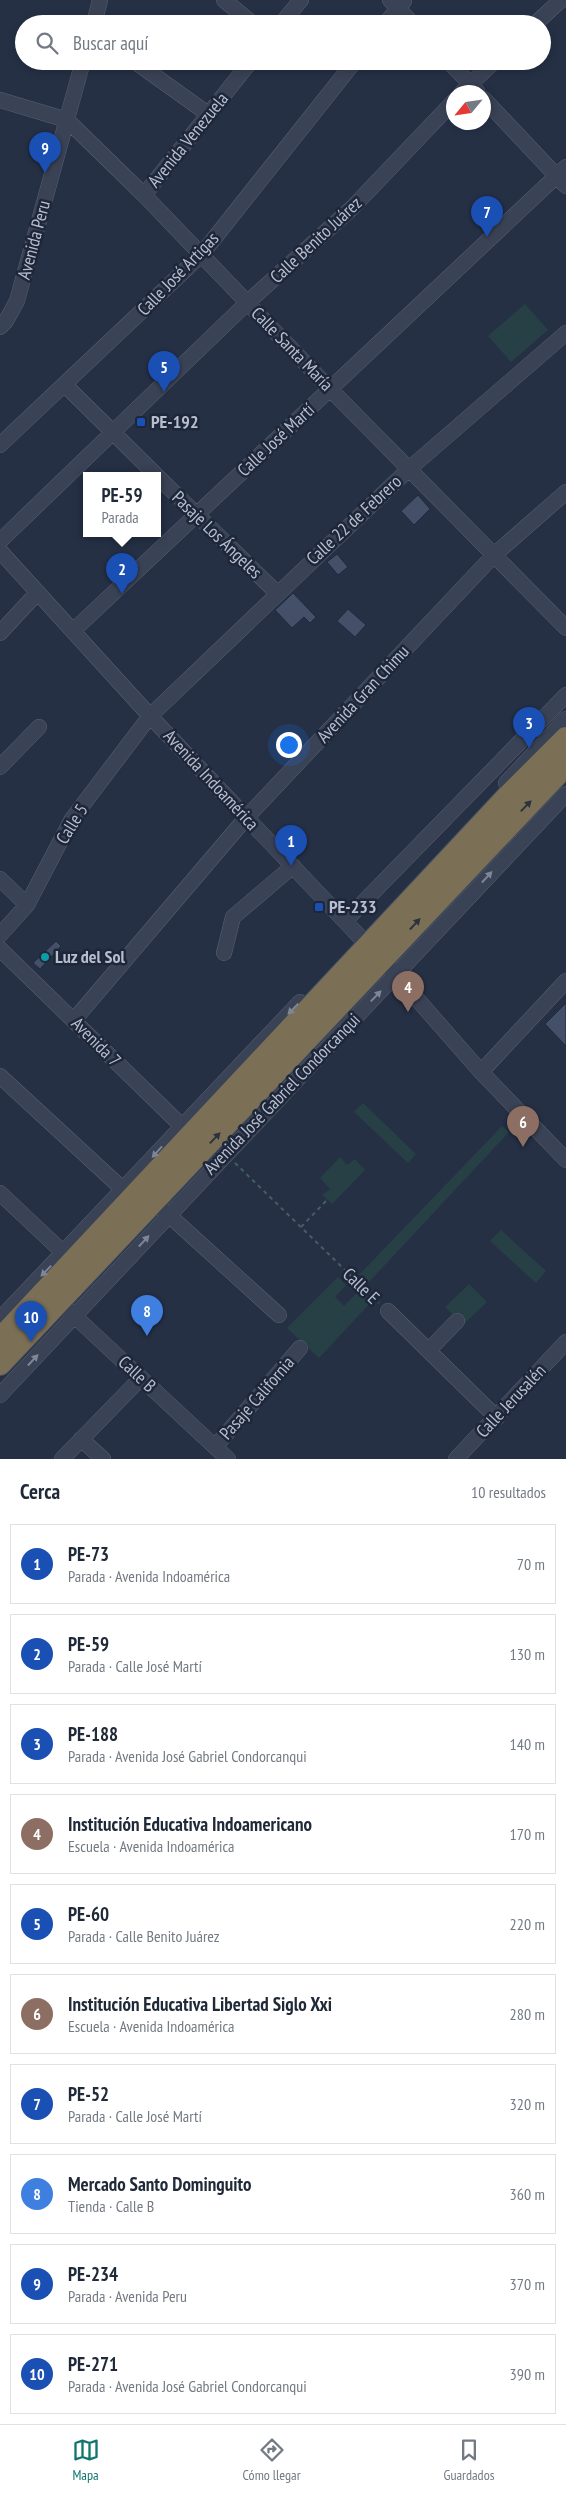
<!DOCTYPE html>
<html lang="es">
<head>
<meta charset="utf-8">
<style>
  body { margin:0; font-family:"PT Sans Narrow",sans-serif; background:#f6f6f7; color:#1f2937 }
  .compass { position:absolute; left:446px; top:85px; width:45px; height:45px; border-radius:50%; background:#fff; box-shadow:0 2px 8px #0003; rotate:241deg }
  .you { position:absolute; left:288px; top:744px; width:18px; height:18px; margin:-12px; border:4px solid #fff; border-radius:50%; background:#1a73e8; box-shadow:0 0 0 8px #1a73e833 }
  .badge { display:grid; place-items:center; width:32px; height:32px; border-radius:50%; background:#0f766e; color:#fff; font-size:16px; font-weight:700 }
  .pin { position:absolute; translate:-50% -41px; filter:drop-shadow(0 1px 2px #0008) }
  .pin::after { content:''; position:absolute; top:26px; width:18px; height:15px; background:inherit; clip-path:polygon(0 0,100% 0,50% 100%) }
  .popup { position:absolute; left:83px; top:472px; width:78px; height:65px; box-sizing:border-box; display:grid; place-content:center; border-radius:0px; background:#fff; filter:drop-shadow(0 1px 4px #0005); font-size:16px; white-space:nowrap; color:#747a83 }
  .popup b { font-size:19px; color:#1f2937 }
  .popup::after { content:''; position:absolute; left:50%; top:100%; margin-left:-10px; border:10px solid transparent; border-top-color:#fff }
  .list { margin:0; padding:0; list-style:none }
  h2 { display:flex; justify-content:space-between; align-items:center; height:65px; margin:0; padding:0 20px; font-size:21px }
  h2 small { font-size:16px; font-weight:400; color:#747a83 }
  .list li { display:grid; grid-template-columns:32px 1fr auto; gap:15px; align-items:center; box-sizing:border-box; height:80px; margin:0 10px 10px; padding:0 10px; border:1px solid #e0e1e3; border-radius:0px }
  .list b { display:block; font-size:19px; white-space:nowrap }
  .list p { margin:0; font-size:16px; white-space:nowrap; color:#747a83 }
  .list em { font-size:16px; font-style:normal; color:#747a83 }
  .icon { flex:none; width:28px; height:28px; fill:none; stroke:currentColor; stroke-width:2; stroke-linecap:round; stroke-linejoin:round }
  .map { position:relative; flex:none; width:566px; height:1459px; overflow:hidden }
  .search { position:absolute; background:#fff; box-shadow:0 2px 8px #0003; left:15px; right:15px; top:15px; height:55px; display:flex; align-items:center; gap:12px; box-sizing:border-box; padding:0 18px; border-radius:28px; color:#747a83; font-size:19px }
  .sheet { height:965px; background:#fff }
  nav { display:flex; justify-content:space-around; align-items:center; box-sizing:border-box; height:70px; border-top:1px solid #e0e1e3; background:#fff; font-size:14px; color:#747a83 }
  nav a { display:grid; justify-items:center; gap:2px }
  nav .on { color:#0f766e }
  .map>svg:first-child { display:block }
  .green { fill:#274046 }
  .building { fill:#444f68; stroke:#20293c }
  .lines { fill:none; stroke-linecap:round; stroke-linejoin:round }
  .minor-casing { stroke:#586072; stroke-width:16 }
  .highway-casing { stroke:#444d5f; stroke-width:24 }
  .path { stroke:#465d62; stroke-width:2; stroke-dasharray:4 4; stroke-linecap:butt }
  .minor { stroke:#3a4255; stroke-width:15 }
  .highway { stroke:#7b7056; stroke-width:22 }
  .oneway { fill:#2c323e }
  .oneway2 { fill:#7f8698 }
  .transit-dot { fill:#1a4fb4; stroke:#1e273a; stroke-width:2 }
  .culture-dot { fill:#0f9aa8; stroke:#1e273a; stroke-width:2 }
  .labels { text-anchor:middle; stroke-width:5; stroke-linejoin:round; paint-order:stroke }
  .street-label { font-size:18px; fill:#b7bece; stroke:#1e273a }
  .poi-label { font-size:18px; font-weight:bold; fill:#b7bece; stroke:#1e273a; text-anchor:start }
</style>
</head>
<body>
<div class="map">
<svg width="566" height="1459" viewBox="0 0 566 1459">
  <rect width="100%" height="100%" fill="#253045"/>
  <path class="green" d="M 525,304 L 548,330 L 511,362 L 488,336 Z
    M 363,1103 L 416,1154 L 408,1163 L 354,1112 Z
    M 502,1126 L 509,1132 L 368,1283 L 359,1275 Z
    M 340,1157 L 347,1165 L 355,1159 L 365,1170 L 332,1204 L 322,1195 L 330,1189 L 320,1178 Z
    M 501,1230 L 546,1271 L 536,1283 L 490,1241 Z
    M 338,1277 L 346,1285 L 335,1297 L 344,1306 L 360,1290 L 373,1300 L 319,1358 L 287,1328 Z
    M 469,1284 L 487,1302 L 463,1325 L 445,1307 Z"/>
  <path class="building" d="M 418,495 L 430,509 L 414,525 L 401,511 Z
    M 337,554 L 348,567 L 338,575 L 327,562 Z
    M 293,593 L 316,617 L 310,623 L 304,617 L 292,628 L 275,610 Z
    M 348,609 L 366,625 L 355,637 L 337,621 Z
    M 56,941 L 61,946 L 40,969 L 33,963 Z
    M 566,1003 L 566,1046 L 545,1024 Z"/>
  <g class="lines">
    <defs>
      <path id="minor" d="M 224,0 L 253,24
        M 390,0 L 413,24
        M 94,24 L 100,0
        M 281,24 L 301,0
        M 385,24 L 404,1
        M 535,24 L 561,0
        M 134,61 L 208,114
        M 448,61 L 477,91
        M 462,92 L 495,61
        M 484,99 L 566,186
        M 0,100 L 67,120 L 144,195 L 331,390 L 566,628
        M 144,195 L 251,61
        M 0,327 L 6,321 L 17,301 L 83,61
        M 65,385 L 156,475
        M 0,445 L 201,255 L 355,61
        M 157,476 L 277,593
        M 0,541 L 247,303 L 353,207 L 454,101
        M 0,551 L 150,716 L 396,975 L 481,1072 L 566,1160
        M 74,630 L 566,167
        M 0,633 L 38,592
        M 0,767 L 39,727
        M 506,783 L 566,719
        M 0,879 L 27,905
        M 345,921 L 566,695
        M 0,935 L 27,905 L 72,819 L 150,716 L 409,469 L 566,333
        M 0,949 L 188,1132
        M 224,953 L 233,917 L 293,866
        M 74,1020 L 246,818 L 494,555 L 566,492
        M 481,1072 L 566,981
        M 0,1076 L 129,1195
        M 0,1193 L 70,1259
        M 161,1208 L 279,1315
        M 68,1310 L 228,1459
        M 388,1311 L 497,1418
        M 0,1319 L 300,1002
        M 429,1350 L 457,1321
        M 0,1395 L 566,794
        M 81,1439 L 103,1459
        M 215,1447 L 300,1348
        M 62,1459 L 141,1378
        M 456,1459 L 566,1342"/>
      <path id="highway" d="M 0,1339 L 509,795 L 566,738
        M 0,1364 L 566,765"/>
    </defs>
    <use href="#minor" class="minor-casing"/>
    <use href="#highway" class="highway-casing"/>
    <path class="path" d="M 235,1163 L 379,1303
      M 301,1227 L 327,1200"/>
    <use href="#minor" class="minor"/>
    <use href="#highway" class="highway"/>
  </g>
  <defs><path id="oneway-solid" d="M-6-.8H1V-3.2L6.5 0L1 3.2V.8H-6Z" transform="scale(1.25)"/></defs>
  <g class="oneway">
    <use href="#oneway-solid" transform="translate(526 806) rotate(-46)"/>
    <use href="#oneway-solid" transform="translate(415 924) rotate(-47)"/>
    <use href="#oneway-solid" transform="translate(215 1138) rotate(-46)"/>
  </g>
  <g class="oneway2">
    <use href="#oneway-solid" transform="translate(487 877) rotate(-47)"/>
    <use href="#oneway-solid" transform="translate(376 996) rotate(-46)"/>
    <use href="#oneway-solid" transform="translate(293 1009) rotate(134)"/>
    <use href="#oneway-solid" transform="translate(157 1152) rotate(132)"/>
    <use href="#oneway-solid" transform="translate(144 1241) rotate(-47)"/>
    <use href="#oneway-solid" transform="translate(46 1271) rotate(134)"/>
    <use href="#oneway-solid" transform="translate(33 1360) rotate(-47)"/>
  </g>
  <g class="transit-dot">
    <rect x="136" y="417" width="10" height="10" rx="2.5"/>
    <rect x="314" y="902" width="10" height="10" rx="2.5"/>
  </g>
  <circle class="culture-dot" cx="45" cy="957" r="5"/>
  <g class="labels">
    <g class="street-label">
      <text transform="translate(188 140) rotate(-51)" y="6">Avenida Venezuela</text>
      <text transform="translate(34 240) rotate(-75)" y="6">Avenida Peru</text>
      <text transform="translate(316 240) rotate(-43)" y="6">Calle Benito Juárez</text>
      <text transform="translate(178 274) rotate(-46)" y="6">Calle José Artigas</text>
      <text transform="translate(292 349) rotate(46)" y="6">Calle Santa María</text>
      <text transform="translate(276 440) rotate(-43)" y="6">Calle José Martí</text>
      <text transform="translate(354 520) rotate(-43)" y="6">Calle 22 de Febrero</text>
      <text transform="translate(217 535) rotate(44)" y="6">Pasaje Los Ángeles</text>
      <text transform="translate(363 694) rotate(-47)" y="6">Avenida Gran Chimu</text>
      <text transform="translate(211 780) rotate(47)" y="6">Avenida Indoamérica</text>
      <text transform="translate(72 824) rotate(-58)" y="6">Calle 5</text>
      <text transform="translate(96 1042) rotate(45)" y="6">Avenida 7</text>
      <text transform="translate(282 1094) rotate(-46)" y="6">Avenida José Gabriel Condorcanqui</text>
      <text transform="translate(361 1286) rotate(44)" y="6">Calle E</text>
      <text transform="translate(137 1374) rotate(43)" y="6">Calle B</text>
      <text transform="translate(257 1398) rotate(-49)" y="6">Pasaje California</text>
      <text transform="translate(511 1401) rotate(-47)" y="6">Calle Jerusalén</text>
    </g>
    <g class="poi-label">
      <text x="151" y="428">PE-192</text>
      <text x="329" y="913">PE-233</text>
      <text x="55" y="963">Luz del Sol</text>
    </g>
  </g>
</svg>
<svg class="compass" viewBox="-18 -18 36 36"><path d="M0-13l5 13h-10z" fill="#e53935"/><path d="M0 13l5-13h-10z" fill="#747a83"/></svg>
<div class="you"></div>
<div class="pin badge" style="left:291px;top:866px;background:#1a4fb4">1</div>
<div class="pin badge" style="left:122px;top:594px;background:#1a4fb4">2</div>
<div class="popup"><b>PE-59</b>Parada</div>
<div class="pin badge" style="left:529px;top:748px;background:#1a4fb4">3</div>
<div class="pin badge" style="left:408px;top:1012px;background:#8d6e63">4</div>
<div class="pin badge" style="left:164px;top:392px;background:#1a4fb4">5</div>
<div class="pin badge" style="left:523px;top:1147px;background:#8d6e63">6</div>
<div class="pin badge" style="left:487px;top:237px;background:#1a4fb4">7</div>
<div class="pin badge" style="left:147px;top:1336px;background:#3f7fe0">8</div>
<div class="pin badge" style="left:45px;top:173px;background:#1a4fb4">9</div>
<div class="pin badge" style="left:31px;top:1342px;background:#1a4fb4">10</div>
<div class="search"><svg class="icon" aria-label="search" viewBox="0 0 24 24"><circle cx="10" cy="10" r="6"/><path d="M15 15l6 6"/></svg>Buscar aquí</div>
</div>
<section class="sheet">
<h2>Cerca<small>10 resultados</small></h2>
<ul class="list">
<li><span class="badge" style="background:#1a4fb4">1</span><div><b>PE-73</b><p>Parada · Avenida Indoamérica</p></div><em>70 m</em></li>
<li><span class="badge" style="background:#1a4fb4">2</span><div><b>PE-59</b><p>Parada · Calle José Martí</p></div><em>130 m</em></li>
<li><span class="badge" style="background:#1a4fb4">3</span><div><b>PE-188</b><p>Parada · Avenida José Gabriel Condorcanqui</p></div><em>140 m</em></li>
<li><span class="badge" style="background:#8d6e63">4</span><div><b>Institución Educativa Indoamericano</b><p>Escuela · Avenida Indoamérica</p></div><em>170 m</em></li>
<li><span class="badge" style="background:#1a4fb4">5</span><div><b>PE-60</b><p>Parada · Calle Benito Juárez</p></div><em>220 m</em></li>
<li><span class="badge" style="background:#8d6e63">6</span><div><b>Institución Educativa Libertad Siglo Xxi</b><p>Escuela · Avenida Indoamérica</p></div><em>280 m</em></li>
<li><span class="badge" style="background:#1a4fb4">7</span><div><b>PE-52</b><p>Parada · Calle José Martí</p></div><em>320 m</em></li>
<li><span class="badge" style="background:#3f7fe0">8</span><div><b>Mercado Santo Dominguito</b><p>Tienda · Calle B</p></div><em>360 m</em></li>
<li><span class="badge" style="background:#1a4fb4">9</span><div><b>PE-234</b><p>Parada · Avenida Peru</p></div><em>370 m</em></li>
<li><span class="badge" style="background:#1a4fb4">10</span><div><b>PE-271</b><p>Parada · Avenida José Gabriel Condorcanqui</p></div><em>390 m</em></li>
</ul>
</section>
<nav>
<a class="on"><svg class="icon" aria-label="map" viewBox="0 0 24 24"><path d="M3 6l6-2 6 2 6-2v14l-6 2-6-2-6 2zM9 4v14M15 6v14"/></svg>Mapa</a>
<a><svg class="icon" aria-label="directions" viewBox="0 0 24 24"><path d="M12 3l9 9-9 9-9-9zM9 14v-3h6M13 9l2 2-2 2"/></svg>Cómo llegar</a>
<a><svg class="icon" aria-label="saved" viewBox="0 0 24 24"><path d="M7 4h10v16l-5-4-5 4z"/></svg>Guardados</a>
</nav>
</body>
</html>
